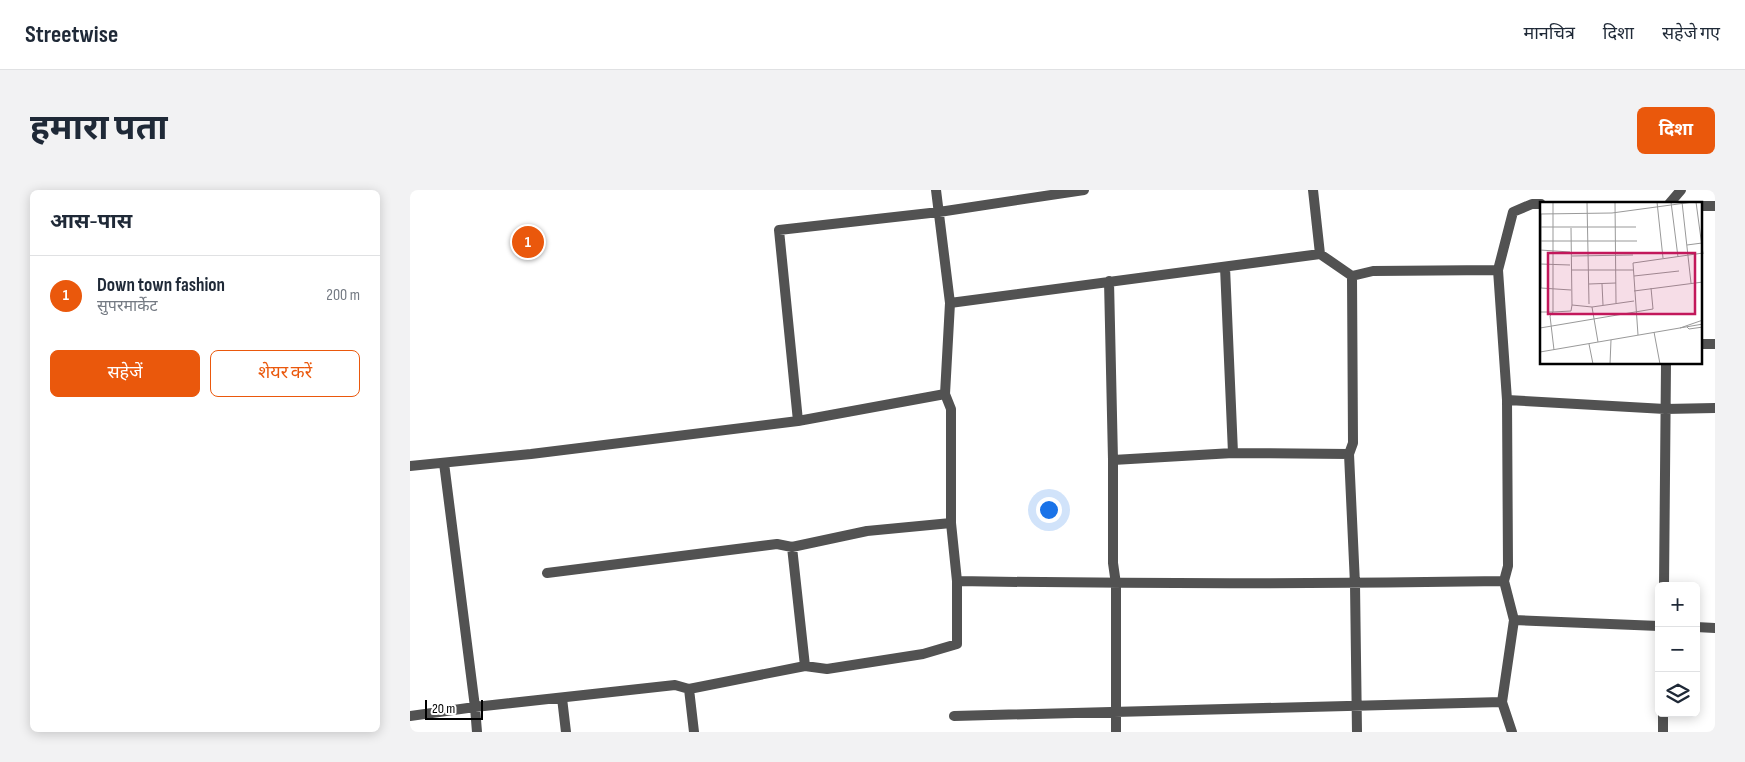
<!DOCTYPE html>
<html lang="hi">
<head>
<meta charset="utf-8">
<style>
  body { margin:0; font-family:"Sofia Sans Condensed","Noto Sans Devanagari",sans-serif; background:#f2f2f3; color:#1f2937 }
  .controls { position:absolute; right:15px; bottom:15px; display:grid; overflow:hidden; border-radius:8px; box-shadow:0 2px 12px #0003 }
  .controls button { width:45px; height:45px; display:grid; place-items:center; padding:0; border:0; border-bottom:1px solid #e0e1e3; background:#fff; color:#1f2937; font:25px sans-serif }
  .scale { position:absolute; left:15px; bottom:12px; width:58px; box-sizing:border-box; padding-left:5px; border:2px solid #000; border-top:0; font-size:14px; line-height:18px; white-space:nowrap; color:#000; -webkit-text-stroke:4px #fff; paint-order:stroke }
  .you { position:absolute; left:638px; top:319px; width:18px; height:18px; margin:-12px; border:4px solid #fff; border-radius:50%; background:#1a73e8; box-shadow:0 0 0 8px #1a73e833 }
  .badge { display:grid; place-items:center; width:32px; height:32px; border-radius:50%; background:#ea580c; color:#fff; font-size:16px; font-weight:700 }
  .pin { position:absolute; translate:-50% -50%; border:2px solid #fff; box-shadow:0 1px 5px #0006 }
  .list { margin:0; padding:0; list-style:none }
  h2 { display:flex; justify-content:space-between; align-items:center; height:65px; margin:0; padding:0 20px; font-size:21px }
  h2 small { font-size:16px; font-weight:400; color:#747a83 }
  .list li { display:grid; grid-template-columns:32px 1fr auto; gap:15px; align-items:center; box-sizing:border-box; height:80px; padding:0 20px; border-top:1px solid #e0e1e3 }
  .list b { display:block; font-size:19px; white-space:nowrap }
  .list p { margin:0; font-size:16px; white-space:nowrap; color:#747a83 }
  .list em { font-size:16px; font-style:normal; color:#747a83 }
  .actions { display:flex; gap:10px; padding:15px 20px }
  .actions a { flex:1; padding:11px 0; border:1px solid #ea580c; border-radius:8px; text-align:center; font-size:18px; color:#ea580c }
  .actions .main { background:#ea580c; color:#fff }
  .icon { flex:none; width:28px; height:28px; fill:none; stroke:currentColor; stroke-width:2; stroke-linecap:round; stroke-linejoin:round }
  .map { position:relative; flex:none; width:1305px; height:542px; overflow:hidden; border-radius:8px }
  header { display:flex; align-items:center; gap:30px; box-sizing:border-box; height:70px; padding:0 25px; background:#fff; border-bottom:1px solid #e0e1e3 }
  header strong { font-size:24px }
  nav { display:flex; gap:28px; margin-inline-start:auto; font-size:18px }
  .intro { display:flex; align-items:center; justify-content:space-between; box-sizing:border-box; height:120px; padding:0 30px }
  h1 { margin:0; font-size:35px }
  .button { padding:12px 22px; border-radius:8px; background:#ea580c; color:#fff; font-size:18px; font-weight:700 }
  main { display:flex; gap:30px; padding:0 30px }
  aside { flex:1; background:#fff; border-radius:8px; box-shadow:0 2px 12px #0003 }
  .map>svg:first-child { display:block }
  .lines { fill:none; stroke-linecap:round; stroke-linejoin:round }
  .street { stroke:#525252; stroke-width:10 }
  .inset-road { fill:none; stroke:#999; stroke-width:1 }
  .view { fill:#c2185b; fill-opacity:0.15; stroke:#c2185b; stroke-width:2.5 }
  .inset-edge { fill:none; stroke:#000; stroke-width:2.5 }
</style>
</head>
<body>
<header>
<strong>Streetwise</strong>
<nav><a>मानचित्र</a><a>दिशा</a><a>सहेजे गए</a></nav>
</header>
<div class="intro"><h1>हमारा पता</h1><a class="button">दिशा</a></div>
<main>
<aside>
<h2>आस-पास<small></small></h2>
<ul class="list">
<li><span class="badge">1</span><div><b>Down town fashion</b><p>सुपरमार्केट</p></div><em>200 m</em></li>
</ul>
<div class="actions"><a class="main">सहेजें</a><a>शेयर करें</a></div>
</aside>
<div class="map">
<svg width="1305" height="542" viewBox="0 0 1305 542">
  <rect width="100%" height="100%" fill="#fff"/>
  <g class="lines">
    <path class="street" d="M 903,0 L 910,64
      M 1259,14 L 1271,0
      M 1291,16 L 1305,16
      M 815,77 L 823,263
      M 942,86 L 943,253 L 939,264 L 945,394 L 947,542
      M 699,91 L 703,270 L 703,373 L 706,394 L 706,542
      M 540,113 L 910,64 L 942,86 L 963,81 L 1088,80
      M 1291,154 L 1305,154
      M 1097,210 L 1255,219 L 1305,218
      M 388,231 L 369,40 L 529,22 L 674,0
      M 703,270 L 823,263 L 939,264
      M 34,273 L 65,517 L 67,542
      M 0,276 L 121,264 L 388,231 L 535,204
      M 382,357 L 395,476
      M 137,383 L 367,354 L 382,357 L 457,341 L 541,333
      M 547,391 C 729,394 911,394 1094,391
      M 1254,396 L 1256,174
      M 1104,430 L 1249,436
      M 1286,437 L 1305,438
      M 279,499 L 284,542
      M 152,508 L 156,542
      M 0,526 L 65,517 L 265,495 L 279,499 L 395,476 L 417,479 L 513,464 L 547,454 L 547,391 L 541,333 L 541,219 L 535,204 L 540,113 L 526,0
      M 544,526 L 1092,512
      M 1102,542 L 1092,512 L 1104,430 L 1094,391 L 1098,376 L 1097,210 L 1088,80 L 1103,22 L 1122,14 L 1131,14
      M 1253,542 L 1253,523"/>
  </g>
  <g transform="translate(1130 12)">
    <rect width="162" height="162" fill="#fff"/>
    <path class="inset-road" d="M 47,0 L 49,102M 75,0 L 76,101M 117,0 L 123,56M 131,0 L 138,55M 142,0 L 151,81M 156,0 L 163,52M 0,12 L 72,11 L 153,0M 1,12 L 1,86 L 31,88M 0,25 L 96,25M 0,39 L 97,39M 147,43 L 162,41M 0,48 L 30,50M 32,54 L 93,53M 0,62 L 30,63M 32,68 L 93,68M 94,74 L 139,69M 49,82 L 76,81M 62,82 L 63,103M 94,89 L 163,80M 32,103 L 52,105 L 94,99M 52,105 L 58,140M 0,110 L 13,110 L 13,0M 147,125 L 149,127 L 163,125M 0,126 L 113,107 L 111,86M 140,126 L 163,118M 114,130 L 120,162M 98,133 L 93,61 L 163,51M 49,142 L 53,162M 14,148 L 10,114 L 13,110 L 31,109 L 32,103 L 31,26M 0,150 L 163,122M 70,162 L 71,138"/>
    <path class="view" d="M 8,51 L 155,51 L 155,112 L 8,112 Z"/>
    <rect width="162" height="162" class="inset-edge"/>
  </g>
</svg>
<div class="controls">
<button>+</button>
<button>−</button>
<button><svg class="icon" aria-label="layers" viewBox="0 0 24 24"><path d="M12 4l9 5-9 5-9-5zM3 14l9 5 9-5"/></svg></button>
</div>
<div class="scale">20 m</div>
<div class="you"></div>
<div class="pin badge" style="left:118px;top:52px">1</div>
</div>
</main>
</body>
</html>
